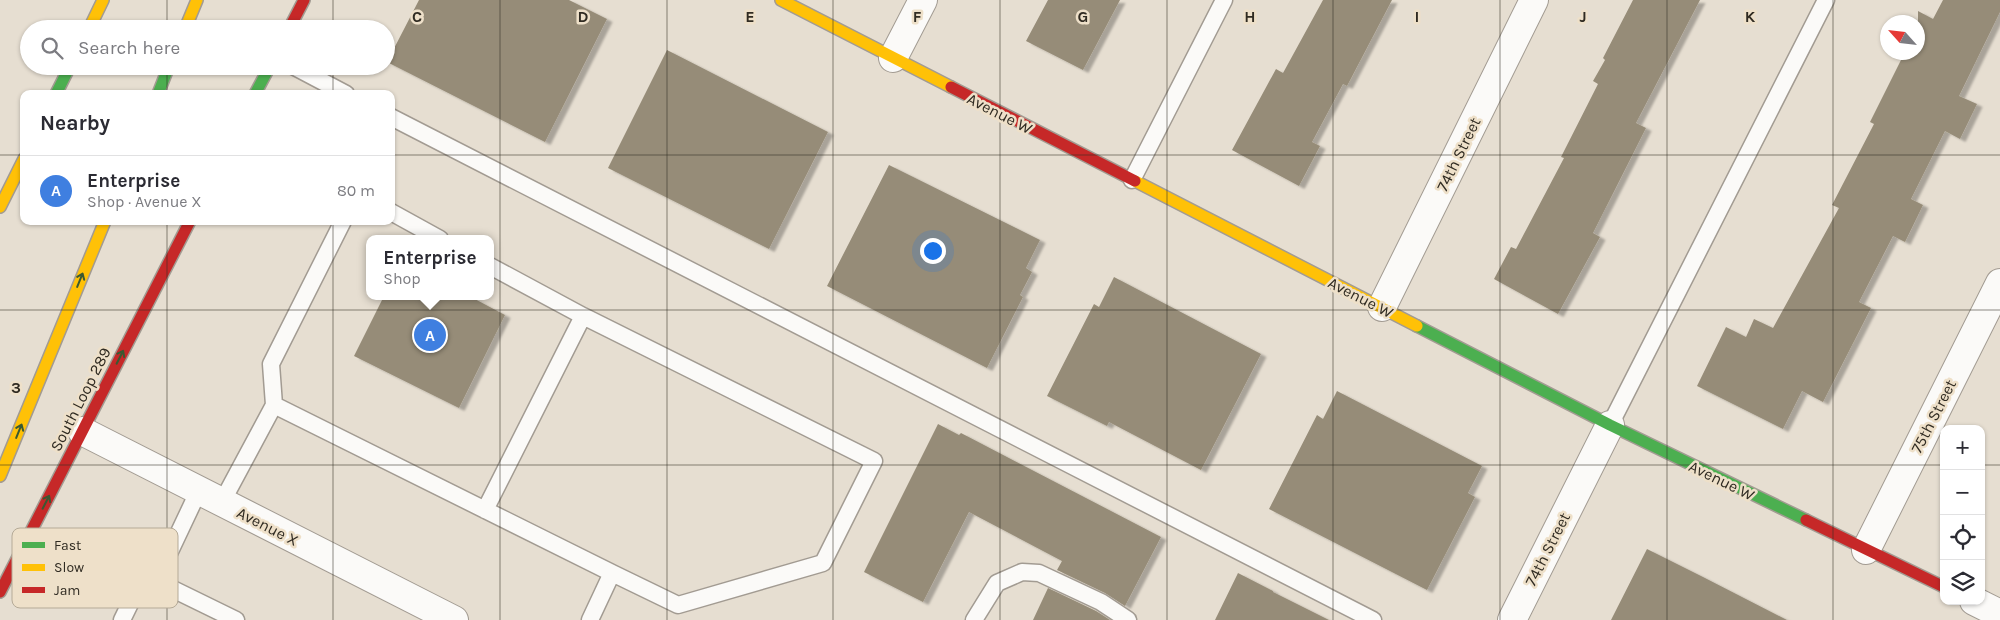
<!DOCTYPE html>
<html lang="en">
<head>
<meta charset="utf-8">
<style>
  body { margin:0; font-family:Karla,sans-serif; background:#f2f2f3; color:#2b2b33 }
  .controls { position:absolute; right:15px; bottom:15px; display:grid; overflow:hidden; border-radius:10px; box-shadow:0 1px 4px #0004 }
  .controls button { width:45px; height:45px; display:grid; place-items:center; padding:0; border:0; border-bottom:1px solid #e1e1e2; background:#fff; color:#2b2b33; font:25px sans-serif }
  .compass { position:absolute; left:1880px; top:15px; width:45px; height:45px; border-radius:50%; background:#fff; box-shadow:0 1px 4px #0004; rotate:297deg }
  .you { position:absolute; left:932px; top:250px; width:18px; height:18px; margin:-12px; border:4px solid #fff; border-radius:50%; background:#1a73e8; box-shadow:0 0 0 8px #1a73e833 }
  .badge { display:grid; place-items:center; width:32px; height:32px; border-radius:50%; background:#706a5f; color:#fff; font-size:16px; font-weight:700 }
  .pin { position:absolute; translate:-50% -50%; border:2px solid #fff; box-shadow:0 1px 5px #0006 }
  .popup { position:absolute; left:366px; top:235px; width:128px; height:65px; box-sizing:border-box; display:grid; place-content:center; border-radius:10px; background:#fff; filter:drop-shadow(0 1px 4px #0005); font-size:16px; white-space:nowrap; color:#7c7c81 }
  .popup b { font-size:19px; color:#2b2b33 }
  .popup::after { content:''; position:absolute; left:50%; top:100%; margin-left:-10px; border:10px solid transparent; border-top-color:#fff }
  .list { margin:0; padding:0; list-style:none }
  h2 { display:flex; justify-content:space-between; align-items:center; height:65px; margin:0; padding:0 20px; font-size:21px }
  h2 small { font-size:16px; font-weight:400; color:#7c7c81 }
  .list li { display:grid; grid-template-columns:32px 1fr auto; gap:15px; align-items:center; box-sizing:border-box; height:70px; padding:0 20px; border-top:1px solid #e1e1e2 }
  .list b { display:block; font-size:19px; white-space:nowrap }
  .list p { margin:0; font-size:16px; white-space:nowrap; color:#7c7c81 }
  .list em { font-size:16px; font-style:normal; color:#7c7c81 }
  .icon { flex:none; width:28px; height:28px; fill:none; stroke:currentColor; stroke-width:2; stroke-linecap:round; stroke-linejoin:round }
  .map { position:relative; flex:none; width:2000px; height:620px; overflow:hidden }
  .search { position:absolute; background:#fff; box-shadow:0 1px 4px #0004; left:20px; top:20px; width:375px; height:55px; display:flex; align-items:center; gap:12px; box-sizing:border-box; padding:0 18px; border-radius:28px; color:#7c7c81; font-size:19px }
  .panel { position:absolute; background:#fff; box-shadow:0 1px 4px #0004; left:20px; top:90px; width:375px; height:135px; border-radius:10px }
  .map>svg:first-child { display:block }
  .building { fill:#968c78; filter:url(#shadow) }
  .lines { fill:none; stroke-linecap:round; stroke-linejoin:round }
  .lane-casing { stroke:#a29b92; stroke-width:19 }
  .street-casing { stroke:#a29b92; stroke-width:30 }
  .fast-casing { stroke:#a29b92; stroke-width:14 }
  .slow-casing { stroke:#a29b92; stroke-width:14 }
  .jam-casing { stroke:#a29b92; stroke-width:14 }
  .lane { stroke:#fbfaf8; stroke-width:16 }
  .street { stroke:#fbfaf8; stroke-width:28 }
  .fast { stroke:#4caf50; stroke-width:11 }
  .slow { stroke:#ffc107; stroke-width:11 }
  .jam { stroke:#c62828; stroke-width:11 }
  .oneway { stroke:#3a5932 }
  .grid { fill:none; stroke:#302b22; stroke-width:1; stroke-opacity:0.55 }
  .labels { text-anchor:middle; stroke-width:5; stroke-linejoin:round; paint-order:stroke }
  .street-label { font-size:16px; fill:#302b22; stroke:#eee0c9 }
  .key { fill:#eee0c9; stroke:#b5aa97; stroke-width:1 }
  .key-label { font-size:14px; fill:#302b22 }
  .grid-label { font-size:16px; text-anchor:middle; font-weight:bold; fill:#302b22; stroke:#eee0c9; stroke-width:5; stroke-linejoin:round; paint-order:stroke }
</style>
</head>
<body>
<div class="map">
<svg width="2000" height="620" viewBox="0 0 2000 620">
  <defs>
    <filter id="shadow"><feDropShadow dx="5.5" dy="3" stdDeviation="1" flood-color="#0004"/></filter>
  </defs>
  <rect width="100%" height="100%" fill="#e6ded1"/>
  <path class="building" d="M 419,0 L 569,0 L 607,19 L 545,142 L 387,62 Z
    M 1048,0 L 1120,0 L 1083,70 L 1026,41 Z
    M 1323,0 L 1392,0 L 1347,86 L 1343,84 L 1312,142 L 1320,146 L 1299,186 L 1232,150 L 1276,69 L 1283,73 Z
    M 1633,0 L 1700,0 L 1636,123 L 1646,128 L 1593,233 L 1600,237 L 1558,314 L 1494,279 L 1511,247 L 1516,249 L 1564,158 L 1561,157 L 1598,84 L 1593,81 L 1605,60 L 1603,58 Z
    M 1943,0 L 2000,0 L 2000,12 L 1959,96 L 1977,104 L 1960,139 L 1945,131 L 1911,199 L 1923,205 L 1905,242 L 1893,236 L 1859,302 L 1871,308 L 1823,402 L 1802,391 L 1783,429 L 1697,386 L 1726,327 L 1746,337 L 1754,319 L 1773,328 L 1839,208 L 1832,205 L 1874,124 L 1870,122 L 1905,52 L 1918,52 L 1918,11 L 1933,19 Z
    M 667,50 L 828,132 L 769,249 L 608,168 Z
    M 889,165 L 1040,240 L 1026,268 L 1032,272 L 1020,295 L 1023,297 L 987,368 L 827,286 Z
    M 1114,277 L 1261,354 L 1201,470 L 1109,422 L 1107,426 L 1047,396 L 1094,304 L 1099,307 Z
    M 384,296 L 469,296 L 505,315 L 459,408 L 354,356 Z
    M 1337,391 L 1482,466 L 1468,493 L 1475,497 L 1427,590 L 1269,509 L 1317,415 L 1323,419 Z
    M 938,424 L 959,435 L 961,433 L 1161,537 L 1125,606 L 1105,593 L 1057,570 L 1062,561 L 969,512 L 923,602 L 864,572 Z
    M 1647,549 L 1703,577 L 1787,620 L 1611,620 Z
    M 1238,573 L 1273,591 L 1273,592 L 1329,620 L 1215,620 Z
    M 1048,588 L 1096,611 L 1110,620 L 1033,620 Z"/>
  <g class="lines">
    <defs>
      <path id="lane" d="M 293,66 L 346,94
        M 391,117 L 1373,620
        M 1132,180 L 1224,0
        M 391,212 L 440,239
        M 583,316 L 874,461 L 823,563 L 678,605 L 612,573
        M 274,405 L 271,364 L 343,221
        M 1610,425 L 1826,0
        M 222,502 L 274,405 L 612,573 L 590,620
        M 485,510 L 583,316 L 490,266
        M 156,581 L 199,490
        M 122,620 L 144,575 L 236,620
        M 974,620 L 997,583 L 1022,572 L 1039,573 L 1101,602 L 1128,620"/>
      <path id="street" d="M 893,58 L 923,0
        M 1382,307 L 1534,0
        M 82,431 L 454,620
        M 1866,550 L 2000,283
        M 1974,601 L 2000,614
        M 1512,620 L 1610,425"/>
      <path id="fast" d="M 56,94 L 70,66
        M 158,94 L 169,66
        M 255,94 L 270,66
        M 1417,326 L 1610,425 L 1806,520"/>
      <path id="slow" d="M 781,0 L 951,87
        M 89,29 L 103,0
        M 185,29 L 197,0
        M 1135,181 L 1417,326
        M 0,207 L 24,159
        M 0,476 L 105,221"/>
      <path id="jam" d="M 289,29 L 304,0
        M 951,87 L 1135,181
        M 1806,520 L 1944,587
        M 0,592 L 190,221"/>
    </defs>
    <use href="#lane" class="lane-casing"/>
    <use href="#street" class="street-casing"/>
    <use href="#fast" class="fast-casing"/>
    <use href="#slow" class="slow-casing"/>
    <use href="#jam" class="jam-casing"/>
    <use href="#lane" class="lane"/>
    <use href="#street" class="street"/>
    <use href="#fast" class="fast"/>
    <use href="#slow" class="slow"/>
    <use href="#jam" class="jam"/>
  </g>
  <defs><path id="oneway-shaft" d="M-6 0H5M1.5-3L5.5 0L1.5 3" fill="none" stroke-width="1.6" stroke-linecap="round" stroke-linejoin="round" transform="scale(1.25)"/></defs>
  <g class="oneway">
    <use href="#oneway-shaft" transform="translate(80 280) rotate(-68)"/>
    <use href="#oneway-shaft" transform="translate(120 357) rotate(-63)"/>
    <use href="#oneway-shaft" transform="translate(19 431) rotate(-68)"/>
    <use href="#oneway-shaft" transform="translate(46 502) rotate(-63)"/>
  </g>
  <path class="grid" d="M 167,0 L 167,29M 333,0 L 333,29M 500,0 L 500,620M 667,0 L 667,620M 833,0 L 833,620M 1000,0 L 1000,620M 1167,0 L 1167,620M 1333,0 L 1333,620M 1500,0 L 1500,620M 1667,0 L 1667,620M 1833,0 L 1833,620M 167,66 L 167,94M 333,66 L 333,94M 0,155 L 24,155M 391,155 L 2000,155M 167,221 L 167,620M 333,221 L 333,620M 0,310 L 2000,310M 0,465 L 1944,465M 1981,465 L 2000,465"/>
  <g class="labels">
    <g class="street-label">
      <text transform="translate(1000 113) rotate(27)" y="6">Avenue W</text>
      <text transform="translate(1458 154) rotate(-64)" y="6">74th Street</text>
      <text transform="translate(1361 297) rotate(27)" y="6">Avenue W</text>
      <text transform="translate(80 399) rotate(-63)" y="6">South Loop 289</text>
      <text transform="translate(1933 416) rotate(-63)" y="6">75th Street</text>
      <text transform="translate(1722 480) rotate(26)" y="6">Avenue W</text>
      <text transform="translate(268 526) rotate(27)" y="6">Avenue X</text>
      <text transform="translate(1547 549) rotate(-63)" y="6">74th Street</text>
    </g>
  </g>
  <rect x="12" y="528" width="166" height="80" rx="8" class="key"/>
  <rect x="22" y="542" width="23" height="6" fill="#4caf50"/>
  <rect x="22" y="564" width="23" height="7" fill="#ffc107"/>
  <rect x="22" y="587" width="23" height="6" fill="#c62828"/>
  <g class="key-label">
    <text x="54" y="550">Fast</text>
    <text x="54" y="572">Slow</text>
    <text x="54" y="595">Jam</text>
  </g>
  <g class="grid-label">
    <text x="417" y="22">C</text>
    <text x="583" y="22">D</text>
    <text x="750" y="22">E</text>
    <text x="917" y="22">F</text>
    <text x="1083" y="22">G</text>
    <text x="1250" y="22">H</text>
    <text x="1417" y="22">I</text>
    <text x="1583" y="22">J</text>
    <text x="1750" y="22">K</text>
    <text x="16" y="393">3</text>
  </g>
</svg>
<div class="controls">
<button>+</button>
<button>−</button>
<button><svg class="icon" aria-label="locate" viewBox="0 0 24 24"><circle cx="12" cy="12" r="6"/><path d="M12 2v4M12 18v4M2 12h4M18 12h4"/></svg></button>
<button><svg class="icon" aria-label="layers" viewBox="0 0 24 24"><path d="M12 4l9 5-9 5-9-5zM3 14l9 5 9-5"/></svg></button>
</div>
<svg class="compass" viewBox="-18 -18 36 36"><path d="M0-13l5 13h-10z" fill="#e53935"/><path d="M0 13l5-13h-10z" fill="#7c7c81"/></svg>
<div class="you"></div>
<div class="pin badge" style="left:430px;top:335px;background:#3f7fe0">A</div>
<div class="popup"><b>Enterprise</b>Shop</div>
<div class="search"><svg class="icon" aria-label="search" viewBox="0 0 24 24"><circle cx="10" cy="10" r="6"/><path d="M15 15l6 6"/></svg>Search here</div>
<section class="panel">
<h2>Nearby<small></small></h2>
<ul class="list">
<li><span class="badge" style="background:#3f7fe0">A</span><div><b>Enterprise</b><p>Shop · Avenue X</p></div><em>80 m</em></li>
</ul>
</section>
</div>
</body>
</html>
